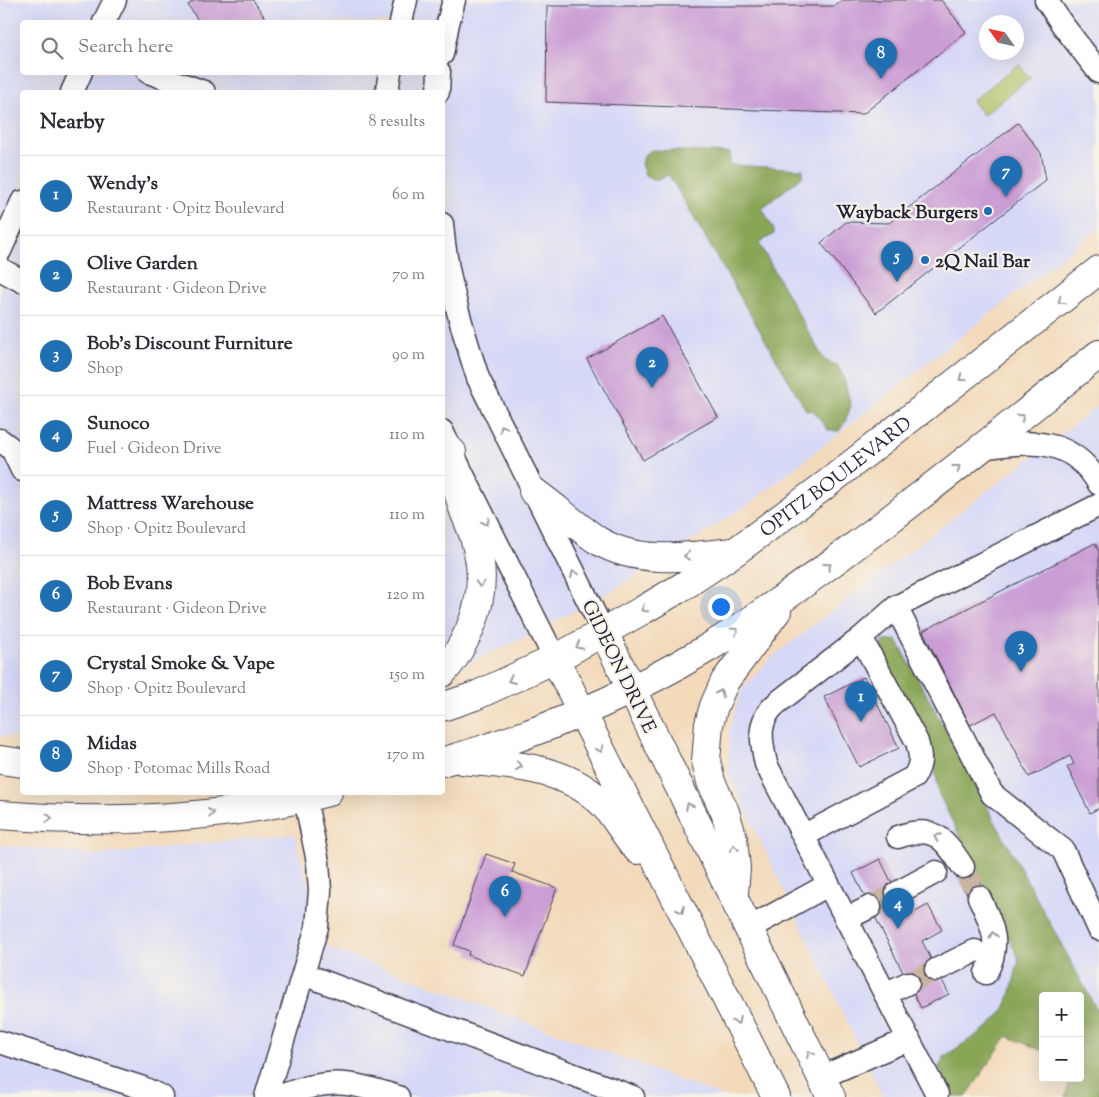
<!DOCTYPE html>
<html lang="en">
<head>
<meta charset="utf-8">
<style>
  body { margin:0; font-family:"Sorts Mill Goudy",serif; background:#f2f2f3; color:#2b2b33 }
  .controls { position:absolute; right:15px; bottom:15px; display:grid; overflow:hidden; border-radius:5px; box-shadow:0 5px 20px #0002 }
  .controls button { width:45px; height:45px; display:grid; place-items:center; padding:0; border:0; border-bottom:1px solid #e1e1e2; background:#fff; color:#2b2b33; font:25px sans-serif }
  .compass { position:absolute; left:979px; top:15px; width:45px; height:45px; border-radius:50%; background:#fff; box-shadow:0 5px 20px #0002; rotate:304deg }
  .you { position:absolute; left:720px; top:606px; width:18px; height:18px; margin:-12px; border:4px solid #fff; border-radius:50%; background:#1a73e8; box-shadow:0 0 0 8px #1a73e833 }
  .badge { display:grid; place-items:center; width:32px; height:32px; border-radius:50%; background:#1f6fb2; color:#fff; font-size:16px; font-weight:700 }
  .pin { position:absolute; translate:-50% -41px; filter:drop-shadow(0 1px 2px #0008) }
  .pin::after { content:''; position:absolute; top:26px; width:18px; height:15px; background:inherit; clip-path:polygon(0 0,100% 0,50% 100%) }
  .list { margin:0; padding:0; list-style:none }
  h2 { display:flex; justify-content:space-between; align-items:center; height:65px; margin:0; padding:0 20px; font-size:21px }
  h2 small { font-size:16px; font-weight:400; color:#7c7c81 }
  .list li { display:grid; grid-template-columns:32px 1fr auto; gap:15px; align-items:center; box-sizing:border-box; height:80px; padding:0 20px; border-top:1px solid #e1e1e2 }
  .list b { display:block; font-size:19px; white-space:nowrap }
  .list p { margin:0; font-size:16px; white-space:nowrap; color:#7c7c81 }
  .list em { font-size:16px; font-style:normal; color:#7c7c81 }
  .icon { flex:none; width:28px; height:28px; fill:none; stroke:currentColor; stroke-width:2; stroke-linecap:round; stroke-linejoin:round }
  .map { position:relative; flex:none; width:1099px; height:1097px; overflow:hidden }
  .search { position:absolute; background:#fff; box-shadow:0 5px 20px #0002; left:20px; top:20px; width:425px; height:55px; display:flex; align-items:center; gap:12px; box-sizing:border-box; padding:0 18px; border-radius:5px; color:#7c7c81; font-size:19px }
  .panel { position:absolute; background:#fff; box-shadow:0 5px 20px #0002; left:20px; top:90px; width:425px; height:705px; border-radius:5px }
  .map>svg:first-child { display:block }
  .built { fill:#d6d8f8; fill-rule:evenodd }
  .green { fill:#acbe61; stroke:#67704e }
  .forest { fill:#89a557; stroke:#566449 }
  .building { fill:#ca9ed5 }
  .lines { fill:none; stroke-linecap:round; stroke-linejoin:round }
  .minor-tunnel { stroke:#c9b5a1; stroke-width:22; stroke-dasharray:22 11; stroke-linecap:butt }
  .minor-casing { stroke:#413e4e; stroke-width:25 }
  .major-casing { stroke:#413e4e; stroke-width:30 }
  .minor { stroke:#fff; stroke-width:22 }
  .major { stroke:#fff; stroke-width:28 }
  .oneway { stroke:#9c9ca7 }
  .poi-dot { fill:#1f6fb2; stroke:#f7f3e8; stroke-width:2 }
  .labels { text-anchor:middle; stroke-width:4.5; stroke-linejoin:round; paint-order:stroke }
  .poi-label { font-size:19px; font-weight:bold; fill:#22223b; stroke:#f7f3e8; text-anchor:end }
  .street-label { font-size:19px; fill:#22223b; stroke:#f7f3e8 }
</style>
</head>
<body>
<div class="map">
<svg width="1099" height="1097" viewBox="0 0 1099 1097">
  <rect width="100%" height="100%" fill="#f7f3e8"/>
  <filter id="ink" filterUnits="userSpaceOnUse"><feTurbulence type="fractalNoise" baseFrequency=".02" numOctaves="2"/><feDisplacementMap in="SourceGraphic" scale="10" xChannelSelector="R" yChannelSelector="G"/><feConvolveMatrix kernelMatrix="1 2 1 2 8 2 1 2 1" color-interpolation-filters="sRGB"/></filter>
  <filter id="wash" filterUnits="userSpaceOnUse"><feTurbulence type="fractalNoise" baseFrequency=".0096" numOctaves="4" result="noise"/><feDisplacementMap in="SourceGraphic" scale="20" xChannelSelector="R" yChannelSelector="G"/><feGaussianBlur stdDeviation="1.12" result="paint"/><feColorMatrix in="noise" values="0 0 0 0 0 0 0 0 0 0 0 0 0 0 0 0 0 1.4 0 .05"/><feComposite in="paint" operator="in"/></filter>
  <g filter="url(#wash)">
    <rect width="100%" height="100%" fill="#f3dabb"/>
    <path class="built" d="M 0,0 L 1099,0 L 1099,228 L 748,505 L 617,588 L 520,640 L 443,674 L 442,92 L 22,92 L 22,737 L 0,736 ZM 22,22 L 442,22 L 442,72 L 22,72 ZM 986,22 L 1016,22 L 1016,52 L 986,52 Z
      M 1099,405 L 1099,1019 L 1080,996 L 1054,956 L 966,1097 L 883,1097 L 729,775 L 729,731 L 741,691 L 770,659 Z
      M 294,834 L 326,946 L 724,1097 L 0,1097 L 0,845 L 98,855 Z"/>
    <path class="green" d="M 1019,64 L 1030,78 L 983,115 L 972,101 Z"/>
    <path class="forest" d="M 652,150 L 730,153 L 730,165 L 803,169 L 803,176 L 762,208 L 774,230 L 774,234 L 759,243 L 824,360 L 837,365 L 843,375 L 851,406 L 845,422 L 839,431 L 828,430 L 814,411 L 806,410 L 669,175 L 654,180 L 645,175 L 641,164 L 645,154 Z
      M 897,640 L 1099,1014 L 1099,1097 L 1065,1097 L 1071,1078 L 1080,1078 L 1080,996 L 1043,996 L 1043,1051 L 1007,1036 L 966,1097 L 953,1097 L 939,1067 L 945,1056 L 987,1028 L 1003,1011 L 1011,992 L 1019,959 L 938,792 L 934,757 L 878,649 L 883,641 Z"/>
    <g id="blocks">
      <path class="building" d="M 195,0 L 253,0 L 267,21 L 265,22 L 199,22 L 188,5 Z
        M 842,0 L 941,0 L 966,32 L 863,114 L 546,102 L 547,6 L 834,6 Z
        M 1018,123 L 1041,153 L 1046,180 L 876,313 L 821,243 L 846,222 L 889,223 Z
        M 662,316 L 718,417 L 643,460 L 587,359 Z
        M 1095,543 L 1099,552 L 1099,808 L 1090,813 L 1067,767 L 1074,764 L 1070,756 L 1029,777 L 996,712 L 970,725 L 923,631 Z
        M 864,677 L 899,748 L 859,767 L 824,697 Z
        M 486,854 L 515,864 L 512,872 L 557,888 L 525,976 L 468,955 L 469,951 L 454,945 Z
        M 880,859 L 908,916 L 928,905 L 942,930 L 922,941 L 949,994 L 921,1008 L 853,873 Z
        M 970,863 L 986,893 L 971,901 L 955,872 Z"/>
    </g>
  </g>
  <g filter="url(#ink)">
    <use href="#blocks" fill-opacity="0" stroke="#413e4e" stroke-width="1"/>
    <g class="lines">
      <path class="minor-tunnel" d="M 963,867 L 979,897
        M 870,907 L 897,893
        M 908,983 L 936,970"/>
      <defs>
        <path id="minor" d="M 1046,0 L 1062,24 L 1099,72
          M 104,22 L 115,0
          M 401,22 L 406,0
          M 442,54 L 448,23 L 454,0
          M 148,72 L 204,92
          M 72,92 L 81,72
          M 387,92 L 390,72
          M 438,92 L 439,72
          M 442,224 C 446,277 462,328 478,378 L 604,633
          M 0,251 L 22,202
          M 0,269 L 22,281
          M 442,431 L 463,475 L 555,659
          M 0,440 L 12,449 L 22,470
          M 983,448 C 1031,440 1072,437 1099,484
          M 896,607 L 992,794 L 1063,850 L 1099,929
          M 803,836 L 914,777 C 922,763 921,757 917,742 L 861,638
          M 898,837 C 934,824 944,838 963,867
          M 897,893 L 936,872
          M 979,897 C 992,925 1002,943 986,973
          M 846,919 L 870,907
          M 749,928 L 828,885
          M 936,970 L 975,951
          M 303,974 L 633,1097
          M 885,994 L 908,983
          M 0,1042 L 143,1088 L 162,1097
          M 822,1077 L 909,1039
          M 937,1094 L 766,764 C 761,740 756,721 777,703 L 861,638 L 896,607 L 1099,505
          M 266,1097 L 317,927 L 320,891 L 318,862 L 305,798
          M 278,1097 C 329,1077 348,1081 398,1097"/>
        <g id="major">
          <path d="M 533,491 C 555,507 575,525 597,540 C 637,565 688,557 732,552"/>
          <path d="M 604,633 L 831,1097"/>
          <path d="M 555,659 L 776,1097"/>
          <path d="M 442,673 C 454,661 462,646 469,631 C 483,600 485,570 474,537 C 471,526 465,516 462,505 C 456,488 453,470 452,452"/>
          <path id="s1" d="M 442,707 L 475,696 L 555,659 L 643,610 L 685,585 L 736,551 L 824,486 L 1099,270"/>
          <path d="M 0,760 L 22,763"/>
          <path d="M 462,760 C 510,765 562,766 600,801 C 615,815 624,835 638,850"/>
          <path d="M 442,762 C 533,736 621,699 701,652 C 762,616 818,573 875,531 C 950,473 1025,414 1099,354"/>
          <path d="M 0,815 C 110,824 221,820 328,792"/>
          <path d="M 734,893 L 736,868 L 733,839 L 725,812 L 711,782 L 706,761 L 709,724 L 714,706 L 725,681 L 777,611"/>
        </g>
      </defs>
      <use href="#minor" class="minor-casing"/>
      <use href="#major" class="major-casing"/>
      <use href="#minor" class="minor"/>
      <use href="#major" class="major"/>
    </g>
    <defs><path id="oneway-chevron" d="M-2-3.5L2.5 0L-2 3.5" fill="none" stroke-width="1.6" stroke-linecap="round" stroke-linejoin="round" transform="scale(1.25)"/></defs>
    <g class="oneway">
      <use href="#oneway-chevron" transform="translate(1061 301) rotate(142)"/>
      <use href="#oneway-chevron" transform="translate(962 378) rotate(142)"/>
      <use href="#oneway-chevron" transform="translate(1021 417) rotate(-39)"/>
      <use href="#oneway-chevron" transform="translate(503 428) rotate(-116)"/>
      <use href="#oneway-chevron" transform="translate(957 468) rotate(-37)"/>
      <use href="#oneway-chevron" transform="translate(486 522) rotate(63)"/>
      <use href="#oneway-chevron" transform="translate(687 556) rotate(176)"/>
      <use href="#oneway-chevron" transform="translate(828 566) rotate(-36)"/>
      <use href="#oneway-chevron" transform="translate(574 574) rotate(-116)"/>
      <use href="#oneway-chevron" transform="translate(480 584) rotate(92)"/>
      <use href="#oneway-chevron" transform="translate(644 609) rotate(149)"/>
      <use href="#oneway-chevron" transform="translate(735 631) rotate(-32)"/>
      <use href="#oneway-chevron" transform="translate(579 646) rotate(152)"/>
      <use href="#oneway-chevron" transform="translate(511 680) rotate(156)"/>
      <use href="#oneway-chevron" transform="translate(720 693) rotate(-66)"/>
      <use href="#oneway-chevron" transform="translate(600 749) rotate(63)"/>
      <use href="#oneway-chevron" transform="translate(519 766) rotate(6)"/>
      <use href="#oneway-chevron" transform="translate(689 806) rotate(-116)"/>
      <use href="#oneway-chevron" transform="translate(211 813) rotate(-7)"/>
      <use href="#oneway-chevron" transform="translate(49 818) rotate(1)"/>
      <use href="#oneway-chevron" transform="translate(937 837) rotate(-153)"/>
      <use href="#oneway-chevron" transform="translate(734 848) rotate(-96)"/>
      <use href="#oneway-chevron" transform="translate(681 910) rotate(63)"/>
      <use href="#oneway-chevron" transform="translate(993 935) rotate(-101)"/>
      <use href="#oneway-chevron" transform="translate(737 1021) rotate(63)"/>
      <use href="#oneway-chevron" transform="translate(810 1054) rotate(-116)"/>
    </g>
  </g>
  <g class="poi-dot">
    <circle cx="988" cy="211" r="5"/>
    <circle cx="925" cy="260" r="5"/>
  </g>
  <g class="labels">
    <g class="poi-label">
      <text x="978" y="218">Wayback Burgers</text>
      <text x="935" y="267" text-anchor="start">2Q Nail Bar</text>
    </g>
    <g class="street-label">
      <text dy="7" stroke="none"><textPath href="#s1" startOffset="458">OPITZ BOULEVARD</textPath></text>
      <text transform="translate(620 666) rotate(64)" y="7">GIDEON DRIVE</text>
    </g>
  </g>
</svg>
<div class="controls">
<button>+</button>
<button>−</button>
</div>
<svg class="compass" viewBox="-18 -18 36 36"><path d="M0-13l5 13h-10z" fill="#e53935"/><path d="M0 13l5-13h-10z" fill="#7c7c81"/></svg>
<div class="you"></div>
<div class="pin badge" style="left:861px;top:722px">1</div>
<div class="pin badge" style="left:652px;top:388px">2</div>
<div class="pin badge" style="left:1021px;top:672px">3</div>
<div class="pin badge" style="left:898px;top:929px">4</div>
<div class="pin badge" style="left:897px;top:282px">5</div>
<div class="pin badge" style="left:505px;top:917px">6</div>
<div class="pin badge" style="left:1006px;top:197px">7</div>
<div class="pin badge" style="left:881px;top:79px">8</div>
<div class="search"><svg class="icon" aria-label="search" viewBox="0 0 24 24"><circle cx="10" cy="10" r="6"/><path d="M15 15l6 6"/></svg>Search here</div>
<section class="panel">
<h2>Nearby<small>8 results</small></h2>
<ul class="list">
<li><span class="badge">1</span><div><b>Wendy's</b><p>Restaurant · Opitz Boulevard</p></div><em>60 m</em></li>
<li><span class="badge">2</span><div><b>Olive Garden</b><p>Restaurant · Gideon Drive</p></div><em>70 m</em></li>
<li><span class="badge">3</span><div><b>Bob's Discount Furniture</b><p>Shop</p></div><em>90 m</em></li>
<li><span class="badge">4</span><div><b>Sunoco</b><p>Fuel · Gideon Drive</p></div><em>110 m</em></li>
<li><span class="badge">5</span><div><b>Mattress Warehouse</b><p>Shop · Opitz Boulevard</p></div><em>110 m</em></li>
<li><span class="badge">6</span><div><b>Bob Evans</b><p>Restaurant · Gideon Drive</p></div><em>120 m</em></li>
<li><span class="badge">7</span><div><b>Crystal Smoke &amp; Vape</b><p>Shop · Opitz Boulevard</p></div><em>150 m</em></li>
<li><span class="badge">8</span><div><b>Midas</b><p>Shop · Potomac Mills Road</p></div><em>170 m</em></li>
</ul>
</section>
</div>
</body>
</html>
